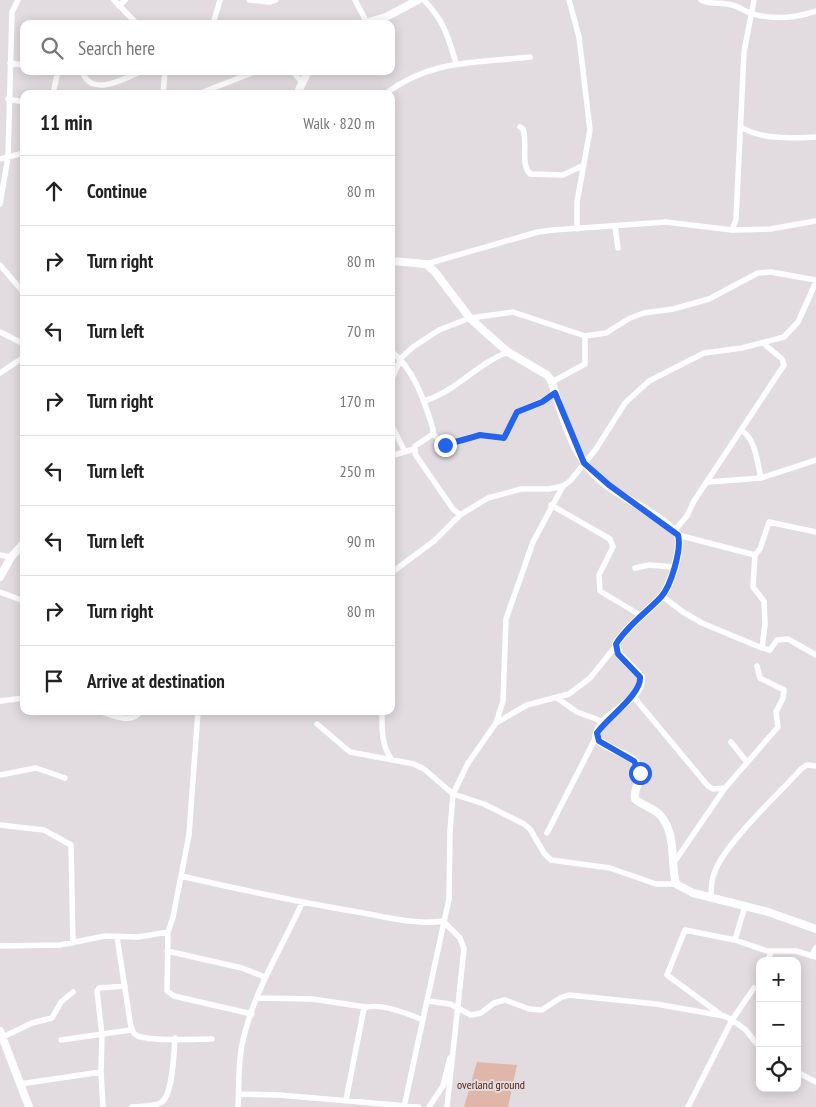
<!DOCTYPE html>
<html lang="en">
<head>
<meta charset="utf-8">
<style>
  body { margin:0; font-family:"PT Sans Narrow",sans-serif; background:#f2f2f2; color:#222 }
  .controls { position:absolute; right:15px; bottom:15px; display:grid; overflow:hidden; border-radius:10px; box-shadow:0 2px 12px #0003 }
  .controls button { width:45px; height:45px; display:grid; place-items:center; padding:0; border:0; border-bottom:1px solid #e0e0e0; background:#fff; color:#222; font:25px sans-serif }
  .stop { position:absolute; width:15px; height:15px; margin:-11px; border:4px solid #2563eb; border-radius:50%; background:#fff }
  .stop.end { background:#2563eb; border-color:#fff; box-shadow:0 1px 5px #0008 }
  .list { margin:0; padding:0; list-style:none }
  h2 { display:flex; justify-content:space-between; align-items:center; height:65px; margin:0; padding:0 20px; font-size:21px }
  h2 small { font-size:16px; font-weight:400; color:#767676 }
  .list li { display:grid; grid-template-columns:32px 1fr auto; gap:15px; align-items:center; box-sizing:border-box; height:70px; padding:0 20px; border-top:1px solid #e0e0e0 }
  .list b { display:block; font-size:19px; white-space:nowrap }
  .list em { font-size:16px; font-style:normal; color:#767676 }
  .icon { flex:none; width:28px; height:28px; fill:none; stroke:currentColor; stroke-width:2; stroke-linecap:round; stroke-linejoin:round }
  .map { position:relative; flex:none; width:816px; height:1107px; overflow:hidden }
  .search { position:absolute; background:#fff; box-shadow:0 2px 12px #0003; left:20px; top:20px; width:375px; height:55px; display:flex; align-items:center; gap:12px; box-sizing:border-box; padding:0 18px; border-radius:10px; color:#767676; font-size:19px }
  .panel { position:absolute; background:#fff; box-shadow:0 2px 12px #0003; left:20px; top:90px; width:375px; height:625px; border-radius:10px }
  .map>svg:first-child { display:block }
  .green { fill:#dfb6a8 }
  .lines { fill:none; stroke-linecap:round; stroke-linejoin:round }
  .street { stroke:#fff; stroke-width:5.5 }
  .secondary { stroke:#fff; stroke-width:8 }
  .route { stroke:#2563eb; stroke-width:6 }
  .labels { text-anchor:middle; stroke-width:4; stroke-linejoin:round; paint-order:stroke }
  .park-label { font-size:12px; fill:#511c06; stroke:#e2dce0 }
</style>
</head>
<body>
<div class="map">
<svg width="816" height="1107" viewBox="0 0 816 1107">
  <rect width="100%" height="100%" fill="#e2dce0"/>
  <path class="green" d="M 477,1062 L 517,1065 L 508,1107 L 464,1107 Z"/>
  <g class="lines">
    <path class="street" d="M 114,0 L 137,24
      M 249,0 L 270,2 L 276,0
      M 355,0 L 366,21
      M 424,0 C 445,23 447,34 456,63
      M 569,0 L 579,37 L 590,130 L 577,202 L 577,229
      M 701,0 C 711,5 722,2 732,5 C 738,6 744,11 750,13 C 771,20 795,18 816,11
      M 119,6 L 125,0
      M 213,24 L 220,0
      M 10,63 L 24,65
      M 82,71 C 91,98 124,79 142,71
      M 292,71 L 302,82
      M 54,89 L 58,71
      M 163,94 L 165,71
      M 198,94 L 257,71
      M 385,94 C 431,59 476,63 530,57
      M 8,99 L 24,102
      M 520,127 L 523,129 C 528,143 520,163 530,174 L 563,175 L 584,165
      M 741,127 C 762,140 792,138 816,137
      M 0,159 L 24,153
      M 0,204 L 8,157 L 12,12 L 18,0
      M 615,226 L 618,248
      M 732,230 L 770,229 L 816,221
      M 426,264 L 538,232 L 553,230 L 666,222 L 732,230 L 736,219 L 744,52 L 754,0
      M 0,265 L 24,293
      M 0,332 L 24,344
      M 391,351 C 414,369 425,402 433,429 L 433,434 L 415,446 L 415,454 L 453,509 L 460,515
      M 0,373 L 24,357
      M 391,381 L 401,358 L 413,347 L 439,330 L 470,318 L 513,312 L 585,336 L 606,333 L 630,318 L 644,313 L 673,309 L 709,299 L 758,273 L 771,272 L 816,280
      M 552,382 L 585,364 L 585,336
      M 424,401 C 457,391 476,364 508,352
      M 392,426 L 405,452
      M 741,430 C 756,439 757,462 761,478
      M 433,434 C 453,456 457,436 480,435 C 488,435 495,438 504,438 L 517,412 L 542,401 L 555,393
      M 391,456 L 414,449
      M 708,482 L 761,478 L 816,460
      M 551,505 L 610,539 L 613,547 L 599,575 L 600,591 L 640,615
      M 674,531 L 687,516 L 694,501 L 784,365 L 782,359 L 763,343
      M 678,535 L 755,555 L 760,549 L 769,522 L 816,532
      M 0,555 L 11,557
      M 755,555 L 753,587 L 764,601 L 765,624 L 762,648
      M 635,568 L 649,565 L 674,567
      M 391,573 L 434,541 L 460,515 L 488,498 L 521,489 L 549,489 L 563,486 L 570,481 L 596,449 L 625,403 L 649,381 L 704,353 L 742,348 L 784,337 L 798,322 L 816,282
      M 0,592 L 24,601
      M 662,596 L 683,612 L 702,623 L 762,648 L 770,650 L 777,640 L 788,639 L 816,655
      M 633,696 L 708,786 L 713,789 L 725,788
      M 557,698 L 577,712 L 604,722
      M 0,701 L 24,698
      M 99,711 C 112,715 132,725 141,711
      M 382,711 C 382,730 381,745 392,760
      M 496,723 L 527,705 L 569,694 L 590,678 L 615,647
      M 317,724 L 350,752 L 414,764 L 424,769 L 453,794 L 484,804 L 524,824 L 530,829 L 544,853 L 551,860 L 610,868 L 656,884 L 676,884
      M 731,742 L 747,762
      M 0,775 L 36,768 L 65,778
      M 0,825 L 44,830 L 71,845 L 73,943
      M 547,833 L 596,737
      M 675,861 L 725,788 L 778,727 L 776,712 L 783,698 L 784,690 L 760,678 L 757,666
      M 181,876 C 242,890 302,903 364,913 C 390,918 417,925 443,921
      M 711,898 C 711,889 711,880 715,871 C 727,841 778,795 801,769 L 807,765 L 816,766
      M 443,921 L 460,938 L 464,949 L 447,1107
      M 168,932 L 167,991 L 174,996 L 252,1014
      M 117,937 L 130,1021 C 131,1026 131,1032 136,1035 C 146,1042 197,1039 212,1039
      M 735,940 L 745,906
      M 0,946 L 60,945 L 105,936 L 138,937 L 168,932 L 173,917 L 189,835 L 198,711
      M 167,951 L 242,968 L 265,977
      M 811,956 L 816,948
      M 768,961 L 771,951
      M 759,986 L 760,984
      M 258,998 L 312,999 L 366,1007
      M 428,1001 L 450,1004 L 471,1015 L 481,1013 L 494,1003 L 505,1000 L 529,1009 L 542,1010 L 560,998 L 569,995 L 656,1004 L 724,1016 L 732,1020 L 746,1030 L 760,1048
      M 720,1014 L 667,975 L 685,930 L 735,940 L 767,951 L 796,951 L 816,957
      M 3,1037 L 32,1023 L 52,1018 L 61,1002 L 73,992
      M 61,1040 L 131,1030
      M 101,1072 L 103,1107
      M 797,1072 L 816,1082
      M 20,1084 L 101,1072 L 102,1035 L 97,991 L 99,988 L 125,986
      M 239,1094 L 279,1095 L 419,1107
      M 346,1100 L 364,1008 C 379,1002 409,1014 423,1020
      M 132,1107 C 140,1106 155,1107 162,1102 C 173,1093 174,1052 175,1038
      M 238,1107 C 239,1087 238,1065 242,1045 C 252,994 281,950 302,903
      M 404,1107 L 449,899 L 450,831 L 453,794 L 468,763 L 496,723 L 503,701 L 506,619 L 533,542 L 563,486
      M 429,1107 L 443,1086 L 450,1058
      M 688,1107 L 732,1020 L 754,988"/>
    <path class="secondary" d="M 361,24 L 386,17 L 418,0
      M 297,94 L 308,71
      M 391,261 L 426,264 L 435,272 L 470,318 L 484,331 L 508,352 L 547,375 L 551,380 C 560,407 568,439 584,462 C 606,495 652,506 678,535 C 682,549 671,586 661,597 C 646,613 628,625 616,644 L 619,654 L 641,677 C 643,703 599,712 596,737 C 606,752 637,752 640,772 C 642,781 633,788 635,799 C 643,806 654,808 661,816 C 677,836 670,862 676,884 L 693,893 L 768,912 L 816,929
      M 0,577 L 11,557 L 24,543
      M 0,1031 L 29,1107"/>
  </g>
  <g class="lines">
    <path class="route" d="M 445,445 L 480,435 L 504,438 L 517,412 L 542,402 L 555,393 L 584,463 L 609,485 L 678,535 C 682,549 671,586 661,597 C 646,613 628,625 616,644 L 618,654 L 640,677 C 642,694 607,718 597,733 L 599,741 L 634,761 L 640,773"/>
  </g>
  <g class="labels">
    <g class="park-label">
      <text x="491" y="1089">overland ground</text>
    </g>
  </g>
</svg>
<div class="controls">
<button>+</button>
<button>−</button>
<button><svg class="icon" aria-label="locate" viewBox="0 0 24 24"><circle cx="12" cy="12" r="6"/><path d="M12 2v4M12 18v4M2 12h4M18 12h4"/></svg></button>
</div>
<div class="stop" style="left:640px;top:773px"></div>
<div class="stop end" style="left:445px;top:445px"></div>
<div class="search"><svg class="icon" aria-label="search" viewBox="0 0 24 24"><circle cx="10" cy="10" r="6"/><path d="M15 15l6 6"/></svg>Search here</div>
<section class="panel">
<h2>11 min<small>Walk · 820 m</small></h2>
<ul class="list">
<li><svg class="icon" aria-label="ahead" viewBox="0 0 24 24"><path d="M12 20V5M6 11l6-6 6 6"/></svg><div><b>Continue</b></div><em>80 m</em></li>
<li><svg class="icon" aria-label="right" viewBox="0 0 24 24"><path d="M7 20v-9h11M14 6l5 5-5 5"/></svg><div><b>Turn right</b></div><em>80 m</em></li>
<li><svg class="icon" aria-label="left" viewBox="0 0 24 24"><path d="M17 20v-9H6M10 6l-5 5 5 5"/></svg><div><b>Turn left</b></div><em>70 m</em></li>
<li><svg class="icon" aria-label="right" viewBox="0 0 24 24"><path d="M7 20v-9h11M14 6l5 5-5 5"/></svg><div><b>Turn right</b></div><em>170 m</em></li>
<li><svg class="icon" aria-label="left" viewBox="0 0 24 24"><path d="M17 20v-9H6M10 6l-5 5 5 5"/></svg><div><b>Turn left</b></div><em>250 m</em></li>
<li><svg class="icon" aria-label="left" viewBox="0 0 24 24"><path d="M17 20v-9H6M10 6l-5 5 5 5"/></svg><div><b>Turn left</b></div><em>90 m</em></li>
<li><svg class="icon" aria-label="right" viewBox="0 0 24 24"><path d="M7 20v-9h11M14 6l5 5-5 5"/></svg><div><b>Turn right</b></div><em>80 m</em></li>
<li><svg class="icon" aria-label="arrive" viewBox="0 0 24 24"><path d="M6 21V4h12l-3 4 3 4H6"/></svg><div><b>Arrive at destination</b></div></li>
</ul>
</section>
</div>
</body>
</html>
